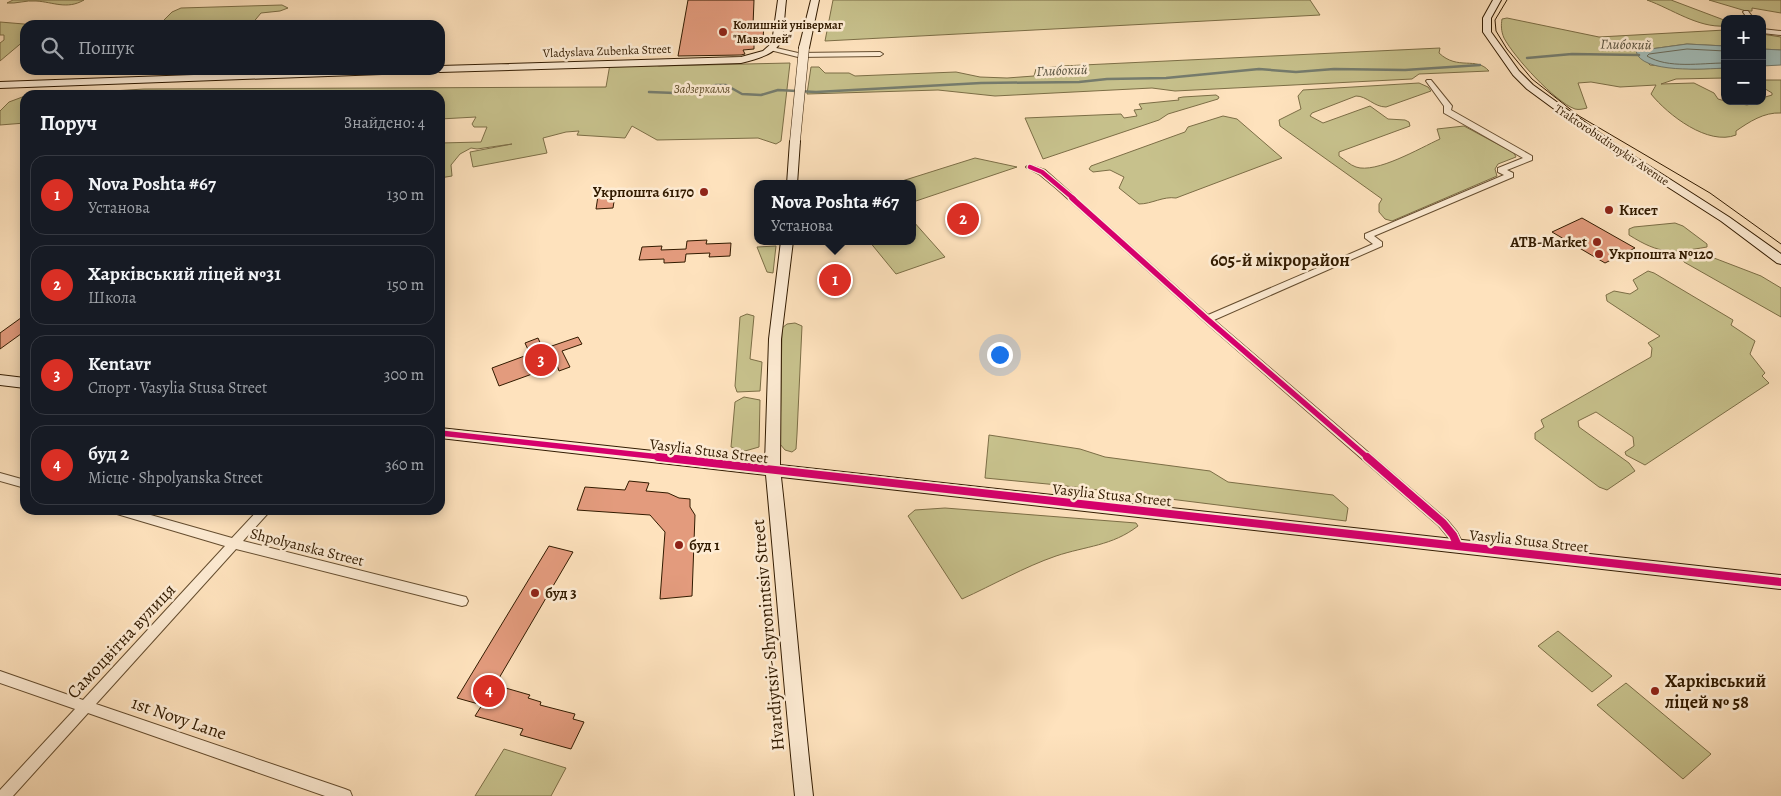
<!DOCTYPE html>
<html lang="uk">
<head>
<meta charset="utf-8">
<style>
  body { margin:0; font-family:Alegreya,serif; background:#242831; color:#f1f3f6 }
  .controls { position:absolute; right:15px; top:15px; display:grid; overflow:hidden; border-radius:10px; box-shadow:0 2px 12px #0003 }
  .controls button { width:45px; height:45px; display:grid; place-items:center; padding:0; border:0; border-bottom:1px solid #363941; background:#171b24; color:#f1f3f6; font:25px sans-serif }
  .you { position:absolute; left:999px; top:354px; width:18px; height:18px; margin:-12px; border:4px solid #fff; border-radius:50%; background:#1a73e8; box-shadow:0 0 0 8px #1a73e833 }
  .badge { display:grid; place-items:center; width:32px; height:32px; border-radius:50%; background:#d93025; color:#fff; font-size:16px; font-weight:700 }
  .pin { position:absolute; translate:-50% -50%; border:2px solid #fff; box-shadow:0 1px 5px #0006 }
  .popup { position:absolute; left:754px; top:180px; width:162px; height:65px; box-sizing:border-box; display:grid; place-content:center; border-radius:10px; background:#171b24; filter:drop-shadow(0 1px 4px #0005); font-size:16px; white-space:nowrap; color:#9ea1a6 }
  .popup b { font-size:19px; color:#f1f3f6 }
  .popup::after { content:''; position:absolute; left:50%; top:100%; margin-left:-10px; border:10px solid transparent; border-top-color:#171b24 }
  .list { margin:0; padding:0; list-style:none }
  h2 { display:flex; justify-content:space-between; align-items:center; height:65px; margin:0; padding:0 20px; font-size:21px }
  h2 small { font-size:16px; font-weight:400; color:#9ea1a6 }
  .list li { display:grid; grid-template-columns:32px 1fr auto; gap:15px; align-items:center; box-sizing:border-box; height:80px; margin:0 10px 10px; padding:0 10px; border:1px solid #363941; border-radius:15px }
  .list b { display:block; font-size:19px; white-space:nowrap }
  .list p { margin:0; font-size:16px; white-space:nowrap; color:#9ea1a6 }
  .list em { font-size:16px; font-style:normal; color:#9ea1a6 }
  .icon { flex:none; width:28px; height:28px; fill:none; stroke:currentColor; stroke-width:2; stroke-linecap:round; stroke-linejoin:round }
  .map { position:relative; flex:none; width:1781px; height:796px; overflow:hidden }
  .search { position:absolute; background:#171b24; box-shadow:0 2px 12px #0003; left:20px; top:20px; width:425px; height:55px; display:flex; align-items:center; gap:12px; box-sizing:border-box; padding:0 18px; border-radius:15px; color:#9ea1a6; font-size:19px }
  .panel { position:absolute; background:#171b24; box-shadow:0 2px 12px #0003; left:20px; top:90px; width:425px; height:425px; border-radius:15px }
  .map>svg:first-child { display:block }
  .green { fill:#c7c18c; stroke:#7c6e46 }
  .water { fill:#a2bcb8; stroke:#757c6e }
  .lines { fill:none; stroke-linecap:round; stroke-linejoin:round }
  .shore { stroke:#6a6c5c; stroke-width:1 }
  .stream { stroke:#757c6e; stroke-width:2.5 }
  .building { fill:#e39b7d; stroke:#321b00 }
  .street-casing { stroke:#654d2f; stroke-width:2 }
  .secondary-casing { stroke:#321b00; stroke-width:2 }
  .street { fill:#feecd4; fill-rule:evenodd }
  .secondary { fill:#feecd4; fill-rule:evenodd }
  .tram { stroke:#321b00; stroke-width:1 }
  .secondary-bridge-casing { stroke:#321b00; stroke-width:11; stroke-linecap:butt }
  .secondary-bridge { stroke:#feecd4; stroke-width:10 }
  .cycleway-far2-casing { stroke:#feecd4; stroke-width:7 }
  .cycleway-far1-casing { stroke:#feecd4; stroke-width:9 }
  .cycleway-casing { stroke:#feecd4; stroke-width:11 }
  .cycleway-far2 { stroke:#d6006c; stroke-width:4.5 }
  .cycleway-far1 { stroke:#d6006c; stroke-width:5.5 }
  .cycleway { stroke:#d6006c; stroke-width:8 }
  .poi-dot { fill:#8f2418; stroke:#feecd4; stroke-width:2 }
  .labels { text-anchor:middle; stroke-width:5; stroke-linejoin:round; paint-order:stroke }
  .far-poi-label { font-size:12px; font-weight:bold; fill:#321b00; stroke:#feecd4; text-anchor:start }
  .far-street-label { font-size:12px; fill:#321b00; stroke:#feecd4 }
  .far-park-label { font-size:12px; font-style:italic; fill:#5f4d2a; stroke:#feecd4 }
  .far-water-label { font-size:14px; font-style:italic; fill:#595340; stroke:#feecd4 }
  .poi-label { font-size:15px; font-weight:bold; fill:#321b00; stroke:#feecd4; text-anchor:start }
  .street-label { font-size:15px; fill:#321b00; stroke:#feecd4 }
  .quarter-label { font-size:18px; font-weight:bold; fill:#321b00; stroke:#feecd4 }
  .near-street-label { font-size:18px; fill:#321b00; stroke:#feecd4 }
  .near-poi-label { font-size:18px; font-weight:bold; fill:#321b00; stroke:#feecd4; text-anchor:start }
</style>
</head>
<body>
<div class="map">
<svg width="1781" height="796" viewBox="0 0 1781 796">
  <rect width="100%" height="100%" fill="#fee2bd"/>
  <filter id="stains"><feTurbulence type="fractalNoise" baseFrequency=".004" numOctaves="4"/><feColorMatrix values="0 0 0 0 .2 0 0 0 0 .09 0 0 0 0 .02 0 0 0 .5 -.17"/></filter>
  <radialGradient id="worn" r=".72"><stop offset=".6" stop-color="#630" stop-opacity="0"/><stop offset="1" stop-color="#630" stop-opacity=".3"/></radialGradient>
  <path class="green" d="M 13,0 L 84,0 C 67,10 53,2 36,1 C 26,0 16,4 7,3 Z
    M 833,0 L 1310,0 L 1320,15 L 825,41 Z
    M 1647,0 L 1671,0 L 1724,20 L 1725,26 C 1698,28 1672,9 1647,0 Z
    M 1709,0 L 1781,0 L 1781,13 L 1752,8 L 1752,11 L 1746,11 Z
    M 282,5 L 288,8 L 280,11 L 261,13 L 251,25 L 159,25 L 172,12 L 181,8 Z
    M 1507,18 L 1599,37 L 1725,30 L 1725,46 L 1687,44 L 1636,51 L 1650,65 L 1694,69 L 1725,68 L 1725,78 L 1676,79 L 1661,84 L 1694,83 L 1714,93 L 1718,99 L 1725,101 L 1747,105 L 1762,101 L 1762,98 L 1772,95 L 1772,93 L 1762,87 L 1762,80 L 1781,80 L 1781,113 C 1764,112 1749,122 1736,131 L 1736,135 C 1708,146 1668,115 1651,94 L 1656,85 L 1620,87 L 1591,82 L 1578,83 L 1587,108 C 1583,109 1579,110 1575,109 C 1555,102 1514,57 1504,38 C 1501,31 1501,25 1502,19 Z
    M 0,22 L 36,25 L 25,25 L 25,40 L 0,61 L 0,43 L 4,40 L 4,35 L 0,35 Z
    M 1762,34 L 1781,37 L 1781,50 L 1762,49 Z
    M 1440,48 L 1439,53 C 1458,71 1476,56 1489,71 L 1419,74 L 1412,79 L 1175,91 L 1152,88 L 995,96 L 938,90 L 807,94 L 811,67 L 819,67 L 825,73 L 849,73 L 855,76 L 956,72 L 980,77 L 1007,78 L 1034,76 L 1036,69 L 1062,66 Z
    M 648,63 L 659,66 L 790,63 L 781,141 L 776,144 L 758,138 L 657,140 L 632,126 L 625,138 L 577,135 L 579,131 L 566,132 L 543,138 L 547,153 L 473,167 L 470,152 L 512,144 L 477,149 L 471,148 L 460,154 L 451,165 L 452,176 L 440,178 L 440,143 L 481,142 L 487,127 L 474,127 L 472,124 L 476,117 L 440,119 L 440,95 L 49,95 L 144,89 L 606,87 L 610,64 Z
    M 1419,83 L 1428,87 L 1431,91 L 1386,107 C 1374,107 1367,96 1356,96 L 1312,113 L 1310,116 L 1323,123 L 1370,106 L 1388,119 L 1405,120 L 1409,122 L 1410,126 L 1339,152 L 1339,156 C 1345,160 1350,165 1356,167 C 1376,174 1420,148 1440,139 L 1437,129 L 1464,126 L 1514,153 L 1516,157 L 1498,164 L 1495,169 L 1497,176 L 1392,221 L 1385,219 L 1379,212 L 1379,204 L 1382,199 L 1280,126 L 1279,120 L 1301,109 L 1298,96 L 1303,90 Z
    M 1216,95 L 1219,97 L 1218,99 L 1168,114 L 1159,120 L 1043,159 L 1025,118 L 1121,114 L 1124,118 L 1137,116 L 1134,110 L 1142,109 L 1139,104 L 1179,100 L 1178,98 L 1183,97 Z
    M 25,96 L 25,123 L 0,125 L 0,111 L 9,102 Z
    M 1223,116 L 1237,119 L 1282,158 L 1176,198 C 1163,196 1152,204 1139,204 L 1119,188 L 1124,177 L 1110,170 L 1093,172 L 1089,169 L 1091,166 L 1185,132 L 1188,127 Z
    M 975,158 L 1017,167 L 913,202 L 912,184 L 906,184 L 902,181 Z
    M 913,221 L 945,257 L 896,274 L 869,241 L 912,241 Z
    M 1675,223 L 1683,226 L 1707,244 L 1707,247 C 1672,253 1661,255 1629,235 L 1629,229 L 1634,227 Z
    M 776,246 L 773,273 L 767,272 L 757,247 Z
    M 1701,253 L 1761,276 L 1781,288 L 1781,317 L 1684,262 L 1684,258 Z
    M 1648,271 L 1654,273 L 1733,320 L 1731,325 L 1755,341 L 1750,354 L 1765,373 L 1762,376 L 1769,383 L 1645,465 L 1626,455 L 1625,452 L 1634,446 L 1633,437 L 1596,412 L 1578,421 L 1579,427 L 1629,463 L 1635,471 L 1607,490 L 1599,487 L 1535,439 L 1535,433 L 1544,427 L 1541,420 L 1651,357 L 1652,348 L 1648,343 L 1660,336 L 1607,301 L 1606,295 L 1614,291 L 1630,294 L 1638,289 L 1633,280 Z
    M 747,314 L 754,316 L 750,359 L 762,362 L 760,391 L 737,392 L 735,386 L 740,317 Z
    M 795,323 L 802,326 L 797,434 L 796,449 L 792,452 L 785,450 L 780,444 L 782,328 L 787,324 Z
    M 744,397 L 760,400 L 759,447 L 745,451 L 731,447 L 735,402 Z
    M 989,435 L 1080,449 L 1105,457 L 1210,471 L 1228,482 L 1333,495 L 1348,508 L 1346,521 L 1058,485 L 985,478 Z
    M 945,508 L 1136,523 L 1138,526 C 1112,546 1086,546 1056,556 C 1024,567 993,585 962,599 L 908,516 L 915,510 Z
    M 1558,631 L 1612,676 L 1592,692 L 1538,646 Z
    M 1626,683 L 1711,754 L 1683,779 L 1597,705 Z
    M 504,749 L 566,768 L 551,796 L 475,796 Z"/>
  <path class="water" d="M 1687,44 L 1725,46 L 1725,68 C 1707,69 1640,74 1636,51 Z
    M 1762,49 L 1781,50 L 1781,65 L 1762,66 Z"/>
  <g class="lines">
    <path class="shore" d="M 1725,51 L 1687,49 L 1649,54 L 1647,56 C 1668,69 1701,63 1725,63"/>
    <path class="stream" d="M 1527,58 L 1572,54 L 1639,55
      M 649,92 L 675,93 L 697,91 L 716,85 L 726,85 L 742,94 L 761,95 L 778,90 L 816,92 L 981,83 L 1079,82 L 1107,79 L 1166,78 L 1259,69 L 1296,72 L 1334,69 L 1405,70 L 1480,65"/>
  </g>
  <path class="building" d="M 688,0 L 754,0 L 753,26 L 764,26 L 763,38 L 754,38 L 754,49 L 743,50 L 745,54 L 741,55 L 678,56 Z
    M 615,195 L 613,208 L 596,209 L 598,196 Z
    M 1582,218 L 1612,235 L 1635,248 L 1605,263 L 1552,232 Z
    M 707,240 L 706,244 L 731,243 L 730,256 L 709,257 L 710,253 L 686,254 L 685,262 L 664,263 L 664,259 L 639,260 L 642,247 L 662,246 L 661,250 L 686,249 L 687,241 Z
    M 25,315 L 25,331 L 0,349 L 0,333 Z
    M 578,337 L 582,344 L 562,351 L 570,367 L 559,371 L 557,365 L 499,386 L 492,368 L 530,354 L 525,343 L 538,338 L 543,349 Z
    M 629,481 L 649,483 L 646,491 L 668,493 L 679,498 L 690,499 L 690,507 L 695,515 L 692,596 L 660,599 L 665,532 L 650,515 L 577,510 L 585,487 L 625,490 Z
    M 549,546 L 573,552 L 495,685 L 530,695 L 528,698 L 541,702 L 540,705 L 575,714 L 573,719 L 584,722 L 571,749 L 520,735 L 523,729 L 475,716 L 482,705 L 457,698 Z"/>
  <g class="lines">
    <defs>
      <path id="street" d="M 1744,11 L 1748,11 L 1754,19 L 1748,19 L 1743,12 Z
        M 1762,29 L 1781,31 L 1781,35 L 1762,33 Z
        M 772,47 L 798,53 L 880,52 L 883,54 L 880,56 L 798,57 L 770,50 L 769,49 Z
        M 1427,80 L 1431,80 L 1452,106 L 1451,110 L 1532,156 L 1532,160 L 1507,170 L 1513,173 L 1513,177 L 1374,236 L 1382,242 L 1382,246 L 1214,320 L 1447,520 L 1457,532 L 1464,546 L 1462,549 L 1458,551 L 1454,549 L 1449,538 L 1439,526 L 1204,321 L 1056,188 L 1039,174 L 1026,167 L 1030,165 L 1045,170 L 1208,315 L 1373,244 L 1365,238 L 1365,234 L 1504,175 L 1498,172 L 1498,168 L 1523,158 L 1444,113 L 1444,106 L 1426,81 Z
        M 0,473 L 25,480 L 25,488 L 0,481 Z
        M 111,510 L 133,510 L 232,538 L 258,510 L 271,510 L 243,541 L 466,597 L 468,601 L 466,605 L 462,606 L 236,549 L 96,704 L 345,789 L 350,791 L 352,796 L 325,796 L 88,713 L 13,796 L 0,796 L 0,790 L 75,709 L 0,683 L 0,671 L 83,700 L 225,546 L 117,514 L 113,513 Z"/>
      <path id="secondary" d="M 778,0 L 786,0 C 781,44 789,51 741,63 L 440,72 L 436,70 L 440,70 L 440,66 L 741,57 L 763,51 L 772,43 Z
        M 811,0 L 819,0 L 809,48 L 804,51 L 799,48 Z
        M 1493,0 L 1501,0 L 1491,18 L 1491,32 L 1519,71 L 1533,85 L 1618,146 L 1729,217 L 1781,254 L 1781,264 L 1777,263 L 1721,221 L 1610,150 L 1527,89 L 1513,75 L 1483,32 L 1483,18 Z
        M 331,70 L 414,70 L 409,73 L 0,88 L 0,82 Z
        M 795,138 L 800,141 L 797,184 L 787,184 L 790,141 Z
        M 781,241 L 793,241 L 781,339 L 780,465 L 1781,575 L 1781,589 L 781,477 C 793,583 801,690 813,796 L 795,796 C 784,689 776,582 766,475 L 440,438 L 440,428 L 765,463 L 769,339 Z
        M 0,375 L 25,378 L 25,388 L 0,385 Z"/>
    </defs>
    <use href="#street" class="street-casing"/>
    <use href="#secondary" class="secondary-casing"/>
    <use href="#street" class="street"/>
    <use href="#secondary" class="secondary"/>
    <path class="tram" d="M 1507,0 L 1495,20 L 1496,31 L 1507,49 L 1532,79 L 1579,116 L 1710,193 L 1781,244"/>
    <defs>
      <path id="secondary-bridge" d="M 795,141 L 804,48"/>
    </defs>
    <use href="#secondary-bridge" class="secondary-bridge-casing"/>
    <use href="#secondary-bridge" class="secondary-bridge"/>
    <defs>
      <path id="cycleway-far2" d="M 1030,167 L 1042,172 L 1074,199"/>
      <path id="cycleway-far1" d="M 1072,198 L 1207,319 L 1368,458
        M 440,433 L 669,458"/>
      <path id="cycleway" d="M 658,457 L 1781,582
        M 1367,457 L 1443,523 L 1453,535 L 1458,546"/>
    </defs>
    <use href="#cycleway-far2" class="cycleway-far2-casing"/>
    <use href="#cycleway-far1" class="cycleway-far1-casing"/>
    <use href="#cycleway" class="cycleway-casing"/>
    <use href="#cycleway-far2" class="cycleway-far2"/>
    <use href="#cycleway-far1" class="cycleway-far1"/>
    <use href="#cycleway" class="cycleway"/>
  </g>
  <g class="poi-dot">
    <circle cx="723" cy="32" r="5"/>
    <circle cx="704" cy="192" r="5"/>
    <circle cx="1609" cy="210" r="5"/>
    <circle cx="1597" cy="242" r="5"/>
    <circle cx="1599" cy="254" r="5"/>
    <circle cx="679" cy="545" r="5"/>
    <circle cx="535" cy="593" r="5"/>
    <circle cx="1655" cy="691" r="5"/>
  </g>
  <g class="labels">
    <g class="far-poi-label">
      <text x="733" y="29">Колишній універмаг<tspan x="733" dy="14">"Мавзолей"</tspan></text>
    </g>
    <g class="far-street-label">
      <text transform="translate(607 51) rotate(-2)" y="4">Vladyslava Zubenka Street</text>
      <text transform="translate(1612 145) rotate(34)" y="4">Traktorobudivnykiv Avenue</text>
    </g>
    <g class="far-park-label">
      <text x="702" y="93">Задзеркалля</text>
    </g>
    <g class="far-water-label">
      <text transform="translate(1626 44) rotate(1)" y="5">Глибокий</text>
      <text transform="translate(1062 70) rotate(-2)" y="5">Глибокий</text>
    </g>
    <g class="poi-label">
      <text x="694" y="197" text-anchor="end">Укрпошта 61170</text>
      <text x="1619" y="215">Кисет</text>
      <text x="1587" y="247" text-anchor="end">ATB-Market</text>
      <text x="1609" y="259">Укрпошта №120</text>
      <text x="689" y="550">буд 1</text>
      <text x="545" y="598">буд 3</text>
    </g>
    <g class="street-label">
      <text transform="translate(709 451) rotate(7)" y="5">Vasylia Stusa Street</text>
      <text transform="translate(1112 495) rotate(6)" y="5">Vasylia Stusa Street</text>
      <text transform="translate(1529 541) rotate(6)" y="5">Vasylia Stusa Street</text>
      <text transform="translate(307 547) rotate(14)" y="5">Shpolyanska Street</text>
    </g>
    <g class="quarter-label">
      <text x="1280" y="266">605-й мікрорайон</text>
    </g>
    <g class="near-street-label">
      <text transform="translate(768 635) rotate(-95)" y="6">Hvardiytsiv-Shyronintsiv Street</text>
      <text transform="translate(121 641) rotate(-47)" y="6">Самоцвітна вулиця</text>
      <text transform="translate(179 718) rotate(19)" y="6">1st Novy Lane</text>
    </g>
    <g class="near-poi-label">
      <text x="1665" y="687">Харківський<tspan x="1665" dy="21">ліцей № 58</tspan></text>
    </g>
  </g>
  <rect width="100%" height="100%" filter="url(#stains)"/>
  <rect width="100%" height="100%" fill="url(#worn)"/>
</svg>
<div class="controls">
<button>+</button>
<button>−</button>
</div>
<div class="you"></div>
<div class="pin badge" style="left:835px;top:280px">1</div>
<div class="popup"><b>Nova Poshta #67</b>Установа</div>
<div class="pin badge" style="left:963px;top:219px">2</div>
<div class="pin badge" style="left:541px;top:360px">3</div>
<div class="pin badge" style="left:489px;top:691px">4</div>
<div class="search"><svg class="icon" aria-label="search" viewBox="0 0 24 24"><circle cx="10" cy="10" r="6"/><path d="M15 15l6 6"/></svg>Пошук</div>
<section class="panel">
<h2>Поруч<small>Знайдено: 4</small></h2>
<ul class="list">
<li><span class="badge">1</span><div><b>Nova Poshta #67</b><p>Установа</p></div><em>130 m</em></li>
<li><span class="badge">2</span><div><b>Харківський ліцей №31</b><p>Школа</p></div><em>150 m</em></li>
<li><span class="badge">3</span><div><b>Kentavr</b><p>Спорт · Vasylia Stusa Street</p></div><em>300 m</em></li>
<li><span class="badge">4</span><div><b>буд 2</b><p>Місце · Shpolyanska Street</p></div><em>360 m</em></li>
</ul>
</section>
</div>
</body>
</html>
